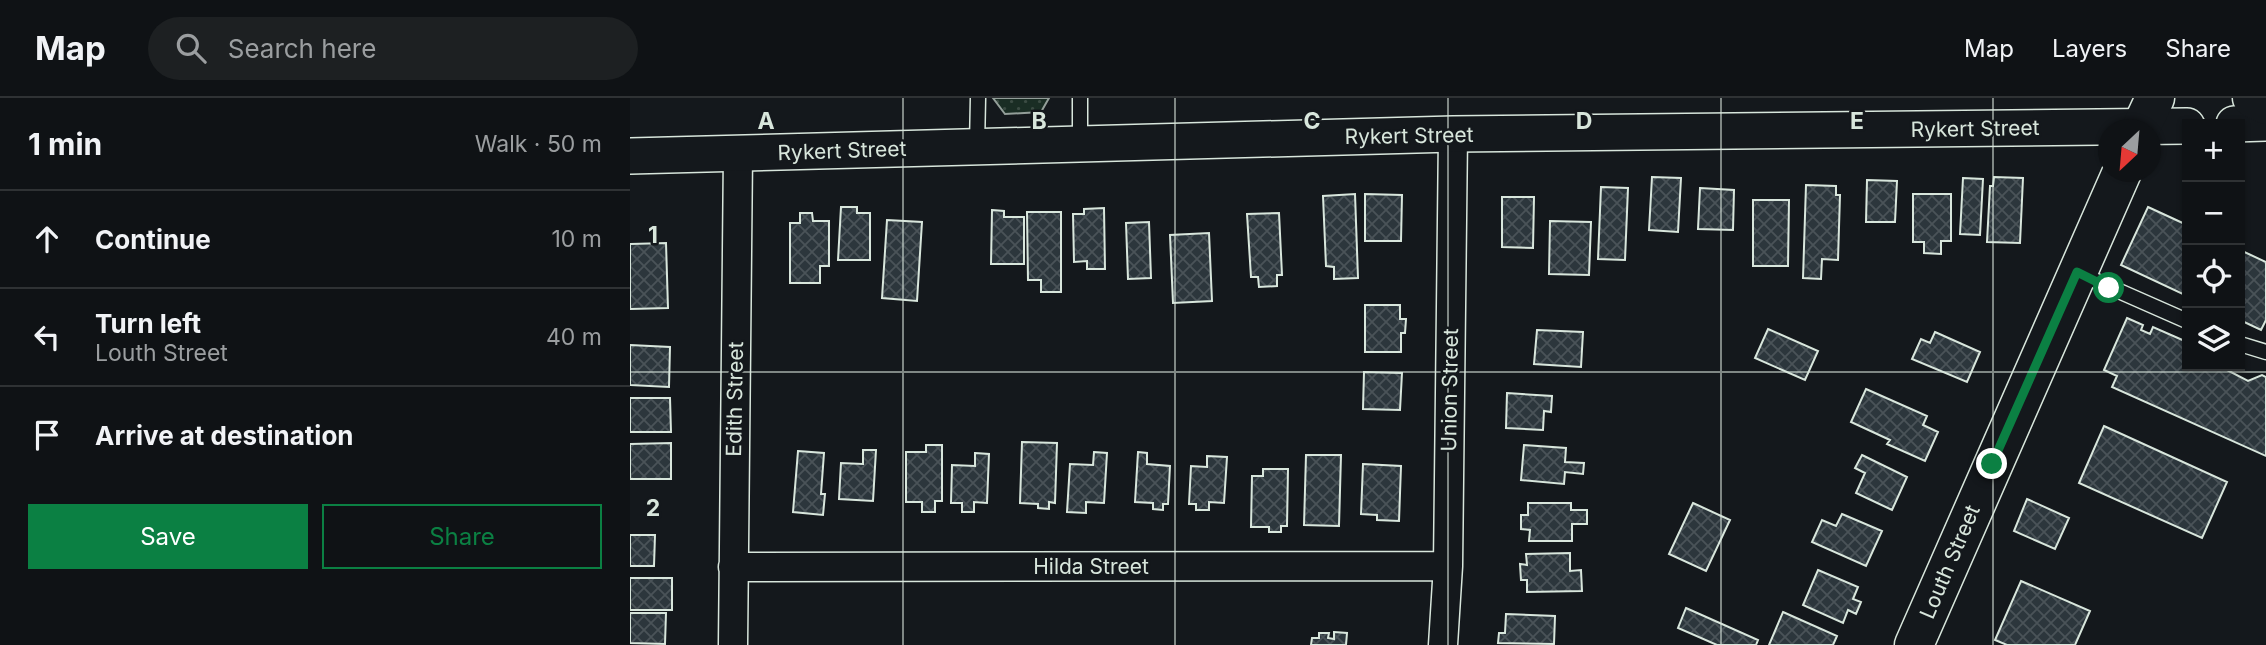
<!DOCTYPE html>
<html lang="en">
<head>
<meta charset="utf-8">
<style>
  body { margin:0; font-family:Inter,sans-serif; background:#1d2022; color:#f1f3f6 }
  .controls { position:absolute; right:21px; top:21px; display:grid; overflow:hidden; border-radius:0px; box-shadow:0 2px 5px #0004 }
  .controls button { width:63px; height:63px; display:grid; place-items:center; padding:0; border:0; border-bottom:2px solid #2f3234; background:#0f1215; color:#f1f3f6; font:35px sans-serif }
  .compass { position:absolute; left:1468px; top:21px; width:63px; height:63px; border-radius:50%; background:#0f1215; box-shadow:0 2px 5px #0004; rotate:206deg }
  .stop { position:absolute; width:21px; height:21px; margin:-16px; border:5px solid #0b8043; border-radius:50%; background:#fff }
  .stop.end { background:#0b8043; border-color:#fff; box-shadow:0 2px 7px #0008 }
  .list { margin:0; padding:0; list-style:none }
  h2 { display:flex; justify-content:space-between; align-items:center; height:91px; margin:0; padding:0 28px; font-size:30px }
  h2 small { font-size:23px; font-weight:400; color:#9b9ea0 }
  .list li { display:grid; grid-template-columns:46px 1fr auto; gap:21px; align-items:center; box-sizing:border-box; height:98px; padding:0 28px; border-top:2px solid #2f3234 }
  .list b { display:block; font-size:26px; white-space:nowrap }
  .list p { margin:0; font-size:23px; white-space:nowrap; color:#9b9ea0 }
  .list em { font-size:23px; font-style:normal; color:#9b9ea0 }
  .actions { display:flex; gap:14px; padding:21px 28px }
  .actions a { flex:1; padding:16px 0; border:2px solid #0b8043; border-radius:0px; text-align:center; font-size:24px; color:#0b8043 }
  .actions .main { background:#0b8043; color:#fff }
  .icon { flex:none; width:38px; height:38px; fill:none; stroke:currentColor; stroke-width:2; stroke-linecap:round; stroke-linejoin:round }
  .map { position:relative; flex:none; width:1636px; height:547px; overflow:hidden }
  header { display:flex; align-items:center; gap:42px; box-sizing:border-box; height:98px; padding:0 35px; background:#0f1215; border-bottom:2px solid #2f3234 }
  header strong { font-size:33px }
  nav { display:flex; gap:38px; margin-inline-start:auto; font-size:24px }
  .search { width:490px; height:63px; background:#1d2022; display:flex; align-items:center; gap:18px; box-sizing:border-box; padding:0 24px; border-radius:38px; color:#9b9ea0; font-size:26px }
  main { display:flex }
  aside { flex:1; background:#0f1215 }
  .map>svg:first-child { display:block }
  .grass { fill:url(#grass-dots); stroke:#939e99; stroke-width:2 }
  .building { fill:url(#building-cross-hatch); stroke:#d8e6dc; stroke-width:2 }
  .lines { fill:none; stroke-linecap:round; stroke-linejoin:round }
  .service-casing { stroke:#d8e6dc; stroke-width:17 }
  .minor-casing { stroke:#d8e6dc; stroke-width:31 }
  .tertiary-casing { stroke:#d8e6dc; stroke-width:38 }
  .secondary-casing { stroke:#d8e6dc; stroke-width:41 }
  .service { stroke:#14181c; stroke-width:14 }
  .minor { stroke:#14181c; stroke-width:28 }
  .tertiary { stroke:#14181c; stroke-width:35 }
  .secondary { stroke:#14181c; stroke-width:38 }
  .route { stroke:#0b8043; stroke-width:9 }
  .grid { fill:none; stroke:#d8e6dc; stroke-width:2; stroke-opacity:0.55 }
  .labels { text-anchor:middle; stroke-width:5; stroke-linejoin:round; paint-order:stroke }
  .street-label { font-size:21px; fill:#d8e6dc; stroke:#14181c }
  .grid-label { font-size:23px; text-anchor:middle; font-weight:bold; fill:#d8e6dc; stroke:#14181c; stroke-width:5; stroke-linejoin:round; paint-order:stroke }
</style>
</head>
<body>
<header>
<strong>Map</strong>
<div class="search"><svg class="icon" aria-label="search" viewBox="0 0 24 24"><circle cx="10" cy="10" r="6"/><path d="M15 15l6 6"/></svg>Search here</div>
<nav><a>Map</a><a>Layers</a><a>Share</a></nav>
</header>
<main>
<aside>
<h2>1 min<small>Walk · 50 m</small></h2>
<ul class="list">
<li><svg class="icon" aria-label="ahead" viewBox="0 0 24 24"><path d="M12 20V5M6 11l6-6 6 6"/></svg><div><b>Continue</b></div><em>10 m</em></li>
<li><svg class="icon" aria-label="left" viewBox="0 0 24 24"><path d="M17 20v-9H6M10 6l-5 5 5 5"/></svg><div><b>Turn left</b><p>Louth Street</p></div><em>40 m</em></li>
<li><svg class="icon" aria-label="arrive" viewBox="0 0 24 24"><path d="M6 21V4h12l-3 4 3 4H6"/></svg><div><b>Arrive at destination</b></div></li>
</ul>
<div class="actions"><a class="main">Save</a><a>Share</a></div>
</aside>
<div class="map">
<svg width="1636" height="547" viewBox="0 0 1636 547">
  <defs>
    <pattern id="grass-dots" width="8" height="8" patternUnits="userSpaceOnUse" patternTransform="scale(1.75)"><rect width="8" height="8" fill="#1a2d24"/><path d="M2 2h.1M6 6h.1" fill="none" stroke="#3b4b43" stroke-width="1.8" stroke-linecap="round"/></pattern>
    <pattern id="building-cross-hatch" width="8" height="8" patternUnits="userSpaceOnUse" patternTransform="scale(1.75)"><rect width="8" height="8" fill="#2c363c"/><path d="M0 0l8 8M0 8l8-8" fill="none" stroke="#4a5358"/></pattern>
  </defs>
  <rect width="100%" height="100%" fill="#14181c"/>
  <path class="grass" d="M 363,0 L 419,0 L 411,14 L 375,16 Z"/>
  <path class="building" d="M 1022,79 L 1051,80 L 1048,134 L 1019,132 Z
    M 1364,79 L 1393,80 L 1390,145 L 1357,144 L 1360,88 L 1363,88 Z
    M 1333,80 L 1353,81 L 1350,137 L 1330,136 Z
    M 1237,82 L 1267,83 L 1265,124 L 1236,124 Z
    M 1176,87 L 1206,88 L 1206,97 L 1210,97 L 1208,162 L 1192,161 L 1191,181 L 1173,180 Z
    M 971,89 L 998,90 L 995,162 L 968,161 Z
    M 1070,90 L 1104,92 L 1103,132 L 1068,131 Z
    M 725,96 L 728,180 L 704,181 L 704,169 L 696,168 L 693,98 Z
    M 735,96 L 772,97 L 771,143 L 735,143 Z
    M 1283,96 L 1321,96 L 1321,143 L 1311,143 L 1311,156 L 1294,155 L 1294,144 L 1283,144 Z
    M 872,99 L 904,99 L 903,150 L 872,149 Z
    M 1123,102 L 1159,102 L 1158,168 L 1123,168 Z
    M 211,109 L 227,109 L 227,115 L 240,115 L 240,162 L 208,162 Z
    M 1518,109 L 1557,127 L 1557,198 L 1491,167 Z
    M 474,110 L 475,171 L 457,171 L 457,163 L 444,164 L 443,116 L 454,116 L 454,111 Z
    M 362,112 L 374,113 L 374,119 L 394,119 L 394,166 L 361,166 Z
    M 397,114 L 431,114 L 431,194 L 411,194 L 411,182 L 398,182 Z
    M 170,115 L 182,115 L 183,123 L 199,123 L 199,168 L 190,168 L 190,185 L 160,185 L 160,125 L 170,125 Z
    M 649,115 L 652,177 L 647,177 L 647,188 L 629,189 L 628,179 L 621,179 L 617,116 Z
    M 257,122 L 292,124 L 287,203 L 252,200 Z
    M 920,123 L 961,124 L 959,177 L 919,176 Z
    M 519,124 L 521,180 L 498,181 L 496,125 Z
    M 579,135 L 582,203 L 543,205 L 540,137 Z
    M 36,145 L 38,210 L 0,211 L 0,146 Z
    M 1610,152 L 1636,164 L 1636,222 L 1631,232 L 1610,222 Z
    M 735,207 L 770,207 L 770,221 L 776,221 L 775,235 L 771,235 L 771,254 L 735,254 Z
    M 1497,220 L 1513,227 L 1511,232 L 1520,236 L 1523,229 L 1557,244 L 1557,268 L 1596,268 L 1597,272 L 1618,283 L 1632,277 L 1636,279 L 1636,358 L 1482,289 L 1487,278 L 1474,272 Z
    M 1138,231 L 1188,253 L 1175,282 L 1125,260 Z
    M 907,232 L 953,234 L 951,269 L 904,266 Z
    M 1305,234 L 1350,254 L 1337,284 L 1282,261 L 1291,241 L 1300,245 Z
    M 0,247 L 40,249 L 39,289 L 0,287 Z
    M 734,274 L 772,275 L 770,312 L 733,311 Z
    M 1236,291 L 1297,318 L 1293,327 L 1308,334 L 1295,363 L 1257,346 L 1260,342 L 1221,324 Z
    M 877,295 L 922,298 L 921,314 L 914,313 L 913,332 L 876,330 Z
    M 0,300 L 40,300 L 41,334 L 0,334 Z
    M 1474,328 L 1597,384 L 1572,440 L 1449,385 Z
    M 392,344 L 427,345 L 425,405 L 419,404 L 419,411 L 408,410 L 408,406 L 390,405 Z
    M 41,345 L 41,381 L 0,381 L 0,346 Z
    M 296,347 L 312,347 L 312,403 L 305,403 L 305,414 L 292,414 L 292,404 L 276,404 L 276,354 L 296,354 Z
    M 894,347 L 936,350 L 935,364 L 954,365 L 953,376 L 935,374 L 934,386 L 891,382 Z
    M 233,352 L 246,352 L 243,403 L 209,401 L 211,365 L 233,366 Z
    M 168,353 L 194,355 L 191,396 L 195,396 L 193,417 L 163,414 Z
    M 464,354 L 477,355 L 474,405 L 456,404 L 456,415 L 437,414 L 440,366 L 463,367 Z
    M 508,354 L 517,355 L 517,366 L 540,368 L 538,406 L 533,406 L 533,412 L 523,411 L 523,405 L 505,404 Z
    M 345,355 L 359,356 L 357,405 L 344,404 L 344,414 L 332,414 L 332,405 L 321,405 L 322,367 L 345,368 Z
    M 676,357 L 711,357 L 709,428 L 674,427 Z
    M 1232,357 L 1277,379 L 1262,412 L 1226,395 L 1235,375 L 1225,370 Z
    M 577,358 L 597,359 L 594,405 L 579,404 L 579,412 L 566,412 L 566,406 L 559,406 L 561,368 L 577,369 Z
    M 733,366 L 771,368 L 769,423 L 747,422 L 747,417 L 731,416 Z
    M 633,371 L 658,371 L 657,428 L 651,428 L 651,434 L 639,434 L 639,429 L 621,429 L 622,378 L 633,378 Z
    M 1397,401 L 1439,420 L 1425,451 L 1384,433 Z
    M 898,405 L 941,405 L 941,412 L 957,412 L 957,426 L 942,426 L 942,443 L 899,443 L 900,432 L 891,431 L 891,417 L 898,417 Z
    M 1063,405 L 1100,422 L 1076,473 L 1039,456 Z
    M 1212,416 L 1252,433 L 1236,468 L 1182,444 L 1192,422 L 1206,428 Z
    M 0,437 L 25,437 L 24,468 L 0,468 Z
    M 940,455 L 940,473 L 951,472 L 952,493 L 897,494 L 897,482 L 891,482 L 890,466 L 897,467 L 896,456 Z
    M 1188,472 L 1228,489 L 1223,501 L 1231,504 L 1226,516 L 1218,512 L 1213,525 L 1173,507 Z
    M 0,480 L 42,480 L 42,512 L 0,512 Z
    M 1391,483 L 1460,513 L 1445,547 L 1377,547 L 1365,542 Z
    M 1056,510 L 1128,542 L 1126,547 L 1087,547 L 1048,530 Z
    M 1153,514 L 1207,538 L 1203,547 L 1139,547 Z
    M 0,515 L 36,515 L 35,546 L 0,545 Z
    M 876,516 L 925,518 L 924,546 L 868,545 L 869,535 L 875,535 Z
    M 704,534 L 717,535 L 716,547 L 681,547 L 682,540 L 689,540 L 689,535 L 699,535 L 698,540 L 704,541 Z"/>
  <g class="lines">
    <defs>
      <path id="service" d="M 450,0 L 450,45
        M 347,48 L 348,0
        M 1448,175 L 1557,223
        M 1610,246 L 1636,254"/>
      <path id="minor" d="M 103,469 L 818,468
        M 103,547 L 108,55
        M 813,547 L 818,468 L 823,36"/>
      <path id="tertiary" d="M 1604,26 L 1636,25
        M 0,58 L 823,36 L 1557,28"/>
      <path id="secondary" d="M 1622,0 L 1636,7
        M 1510,32 L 1525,0
        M 1284,547 L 1492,74"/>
    </defs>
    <use href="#service" class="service-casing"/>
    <use href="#minor" class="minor-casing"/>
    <use href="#tertiary" class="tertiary-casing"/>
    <use href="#secondary" class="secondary-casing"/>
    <use href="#service" class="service"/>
    <use href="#minor" class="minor"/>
    <use href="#tertiary" class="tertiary"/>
    <use href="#secondary" class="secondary"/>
  </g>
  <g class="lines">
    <path class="route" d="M 1362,366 L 1447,174 L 1479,190"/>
  </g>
  <path class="grid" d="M 273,0 L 273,547M 545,0 L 545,547M 818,0 L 818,547M 1091,0 L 1091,547M 1363,0 L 1363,547M 0,274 L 1636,274"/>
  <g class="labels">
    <g class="street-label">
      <text transform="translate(1345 31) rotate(-1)" y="7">Rykert Street</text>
      <text transform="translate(779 38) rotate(-1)" y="7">Rykert Street</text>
      <text transform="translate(212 53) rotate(-2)" y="7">Rykert Street</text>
      <text transform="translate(820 292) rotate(-89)" y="7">Union Street</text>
      <text transform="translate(105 301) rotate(-89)" y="7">Edith Street</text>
      <text transform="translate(1320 464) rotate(-67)" y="7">Louth Street</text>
      <text x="461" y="476">Hilda Street</text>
    </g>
  </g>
  <g class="grid-label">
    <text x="136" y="31">A</text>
    <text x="409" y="31">B</text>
    <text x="682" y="31">C</text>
    <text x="954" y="31">D</text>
    <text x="1227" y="31">E</text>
    <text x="23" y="145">1</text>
    <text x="23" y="418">2</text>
  </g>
</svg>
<div class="controls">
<button>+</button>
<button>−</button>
<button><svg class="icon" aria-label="locate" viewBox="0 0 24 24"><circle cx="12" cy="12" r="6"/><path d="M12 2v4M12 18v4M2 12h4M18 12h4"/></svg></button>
<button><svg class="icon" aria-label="layers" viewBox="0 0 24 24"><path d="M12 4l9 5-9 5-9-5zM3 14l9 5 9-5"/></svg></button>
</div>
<svg class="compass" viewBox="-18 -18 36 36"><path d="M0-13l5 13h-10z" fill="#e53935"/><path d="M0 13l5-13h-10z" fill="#9b9ea0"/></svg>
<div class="stop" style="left:1479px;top:190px"></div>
<div class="stop end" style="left:1362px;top:366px"></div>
</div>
</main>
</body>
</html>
